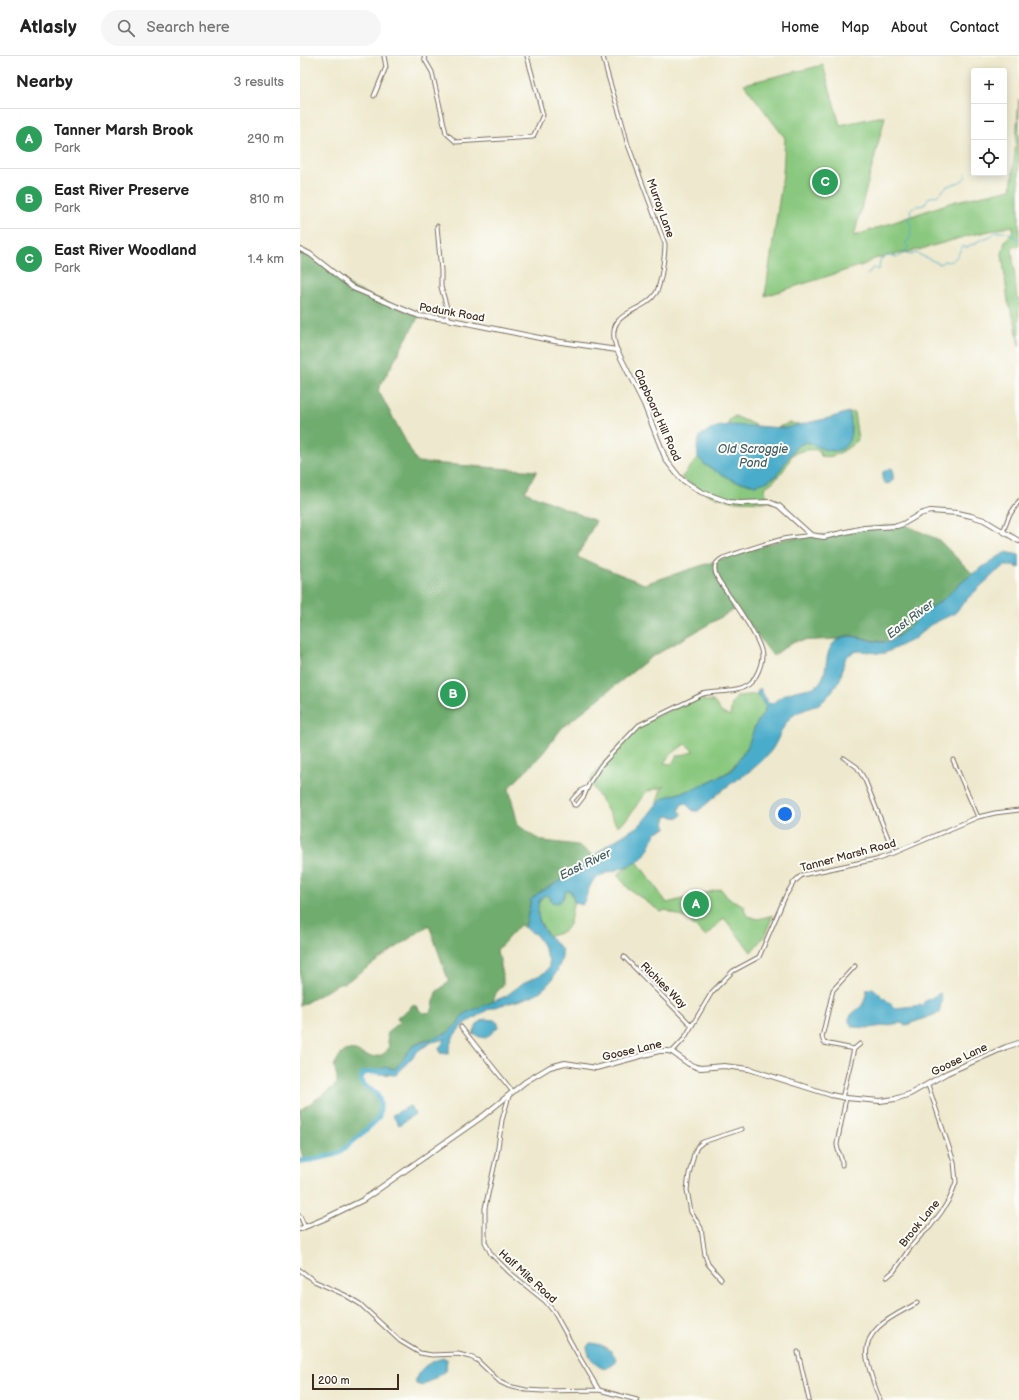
<!DOCTYPE html>
<html lang="en">
<head>
<meta charset="utf-8">
<style>
  body { margin:0; font-family:"Balsamiq Sans",sans-serif; background:#f6f6f6; color:#222 }
  .controls { position:absolute; right:12px; top:12px; display:grid; overflow:hidden; border-radius:4px; box-shadow:0 2px 10px #0003 }
  .controls button { width:36px; height:36px; display:grid; place-items:center; padding:0; border:0; border-bottom:1px solid #e0e0e0; background:#fff; color:#222; font:20px sans-serif }
  .scale { position:absolute; left:12px; bottom:10px; width:87px; box-sizing:border-box; padding-left:4px; border:2px solid #3b2a1e; border-top:0; font-size:11px; line-height:14px; white-space:nowrap; color:#3b2a1e; -webkit-text-stroke:3px #fdfcf7; paint-order:stroke }
  .you { position:absolute; left:485px; top:758px; width:14px; height:14px; margin:-10px; border:3px solid #fff; border-radius:50%; background:#1a73e8; box-shadow:0 0 0 6px #1a73e833 }
  .badge { display:grid; place-items:center; width:26px; height:26px; border-radius:50%; background:#db2777; color:#fff; font-size:13px; font-weight:700 }
  .pin { position:absolute; translate:-50% -50%; border:2px solid #fff; box-shadow:0 1px 4px #0006 }
  .list { margin:0; padding:0; list-style:none }
  h2 { display:flex; justify-content:space-between; align-items:center; height:52px; margin:0; padding:0 16px; font-size:17px }
  h2 small { font-size:13px; font-weight:400; color:#767676 }
  .list li { display:grid; grid-template-columns:26px 1fr auto; gap:12px; align-items:center; box-sizing:border-box; height:60px; padding:0 16px; border-top:1px solid #e0e0e0 }
  .list b { display:block; font-size:15px; white-space:nowrap }
  .list p { margin:0; font-size:13px; white-space:nowrap; color:#767676 }
  .list em { font-size:13px; font-style:normal; color:#767676 }
  .icon { flex:none; width:22px; height:22px; fill:none; stroke:currentColor; stroke-width:2; stroke-linecap:round; stroke-linejoin:round }
  .map { position:relative; flex:none; width:719px; height:1344px; overflow:hidden }
  header { display:flex; align-items:center; gap:24px; box-sizing:border-box; height:56px; padding:0 20px; background:#fff; border-bottom:1px solid #e0e0e0 }
  header strong { font-size:19px }
  nav { display:flex; gap:22px; margin-inline-start:auto; font-size:14px }
  .search { width:280px; height:36px; background:#f6f6f6; display:flex; align-items:center; gap:10px; box-sizing:border-box; padding:0 14px; border-radius:22px; color:#767676; font-size:15px }
  main { display:flex }
  aside { flex:1; background:#fff }
  .map>svg:first-child { display:block }
  .green { fill:#8ac87f; stroke:#62794e; fill-rule:evenodd }
  .forest { fill:#6fac6e; stroke:#556b46 }
  .water { fill:#4aacca; stroke:#426b74 }
  .lines { fill:none; stroke-linecap:round; stroke-linejoin:round }
  .stream { stroke:#4aacca; stroke-width:1 }
  .river { stroke:#4aacca; stroke-width:5 }
  .street-casing { stroke:#7a6d5c; stroke-width:5 }
  .secondary-casing { stroke:#7a6d5c; stroke-width:6 }
  .street { stroke:#fff; stroke-width:3 }
  .secondary { stroke:#fff; stroke-width:4 }
  .labels { text-anchor:middle; stroke-width:4; stroke-linejoin:round; paint-order:stroke }
  .street-label { font-size:11px; fill:#3b2a1e; stroke:#fdfcf7 }
  .water-label { font-size:12px; font-style:italic; fill:#415e63; stroke:#fdfcf7 }
</style>
</head>
<body>
<header>
<strong>Atlasly</strong>
<div class="search"><svg class="icon" aria-label="search" viewBox="0 0 24 24"><circle cx="10" cy="10" r="6"/><path d="M15 15l6 6"/></svg>Search here</div>
<nav><a>Home</a><a>Map</a><a>About</a><a>Contact</a></nav>
</header>
<main>
<aside>
<h2>Nearby<small>3 results</small></h2>
<ul class="list">
<li><span class="badge" style="background:#2e9e5b">A</span><div><b>Tanner Marsh Brook</b><p>Park</p></div><em>290 m</em></li>
<li><span class="badge" style="background:#2e9e5b">B</span><div><b>East River Preserve</b><p>Park</p></div><em>810 m</em></li>
<li><span class="badge" style="background:#2e9e5b">C</span><div><b>East River Woodland</b><p>Park</p></div><em>1.4 km</em></li>
</ul>
</aside>
<div class="map">
<svg width="719" height="1344" viewBox="0 0 719 1344">
  <rect width="100%" height="100%" fill="#fdfcf7"/>
  <filter id="ink" filterUnits="userSpaceOnUse"><feTurbulence type="fractalNoise" baseFrequency=".025" numOctaves="2"/><feDisplacementMap in="SourceGraphic" scale="8" xChannelSelector="R" yChannelSelector="G"/><feConvolveMatrix kernelMatrix="1 2 1 2 8 2 1 2 1" color-interpolation-filters="sRGB"/></filter>
  <filter id="wash" filterUnits="userSpaceOnUse"><feTurbulence type="fractalNoise" baseFrequency=".012" numOctaves="4" result="noise"/><feDisplacementMap in="SourceGraphic" scale="16" xChannelSelector="R" yChannelSelector="G"/><feGaussianBlur stdDeviation="0.9" result="paint"/><feColorMatrix in="noise" values="0 0 0 0 0 0 0 0 0 0 0 0 0 0 0 0 0 1.4 0 .05"/><feComposite in="paint" operator="in"/></filter>
  <g filter="url(#wash)">
    <rect width="100%" height="100%" fill="#eee9ce"/>
    <path class="green" d="M 523,9 L 540,69 L 578,61 L 585,61 L 554,180 L 652,146 L 711,133 L 716,85 L 719,43 L 719,189 L 712,192 L 717,243 L 719,242 L 719,290 L 715,266 L 708,246 L 702,198 L 705,185 L 713,175 L 713,170 L 671,179 L 618,194 L 574,203 L 563,209 L 465,240 L 483,118 L 485,82 L 444,28 Z
      M 554,356 L 558,384 C 548,392 534,404 521,400 L 519,394 C 508,393 501,394 492,399 C 487,412 476,425 464,432 L 469,446 L 434,445 L 409,439 L 381,422 L 417,379 L 428,370 L 429,364 L 435,360 L 457,370 L 475,372 L 490,367 L 503,369 L 527,365 Z
      M 403,638 L 404,645 L 413,645 L 422,657 L 430,660 L 432,647 L 438,640 L 457,638 L 466,651 L 464,656 L 455,670 L 450,687 L 430,715 L 394,733 L 365,741 L 356,749 L 361,733 L 365,730 L 346,736 L 327,763 L 317,770 L 290,726 L 294,718 L 339,669 ZM 385,688 L 394,695 L 386,698 L 377,699 L 372,708 L 364,707 L 369,700 Z
      M 336,804 L 367,847 L 421,833 L 428,842 L 445,850 L 444,853 L 447,860 L 458,863 L 473,859 L 465,879 L 451,896 L 424,862 L 406,881 L 387,863 L 366,854 L 361,856 L 329,833 L 317,819 Z
      M 266,834 L 271,835 L 274,846 C 272,851 272,856 271,861 C 269,875 261,877 249,880 C 240,867 230,852 245,839 L 262,844 Z"/>
    <path class="forest" d="M 0,196 L 23,208 L 53,232 L 119,260 L 78,334 L 117,406 L 237,415 L 225,436 L 296,465 L 277,501 L 344,528 L 484,483 L 511,479 L 517,480 L 564,472 L 603,468 L 639,484 L 673,518 L 658,529 L 646,541 L 624,557 L 602,578 L 582,586 L 549,579 L 538,583 L 494,585 L 473,600 L 437,552 L 350,602 L 262,672 L 243,697 L 209,732 L 218,769 L 233,780 L 244,785 L 278,789 L 294,800 L 260,825 L 240,836 L 231,843 L 225,872 L 220,869 L 197,894 L 198,900 L 200,903 L 200,910 L 203,921 L 203,929 L 196,937 L 193,946 L 166,957 C 159,962 157,971 150,976 C 141,982 121,983 112,991 C 106,998 102,1007 95,1013 L 84,1011 L 79,1015 L 63,1017 L 61,1022 L 61,1027 L 65,1031 L 72,1033 L 77,1038 L 81,1049 L 78,1063 L 41,1096 L 4,1105 L 0,1091 L 0,1054 L 27,1036 L 37,1028 L 37,1021 L 34,1010 C 50,976 60,1008 81,999 C 96,992 83,983 89,975 C 91,972 96,969 99,967 L 97,961 L 109,954 L 112,949 L 117,950 L 120,955 L 124,957 L 131,956 L 133,951 L 136,936 L 149,926 L 129,869 L 45,927 L 39,928 L 0,950 Z"/>
    <path class="water" d="M 549,356 C 554,374 552,400 526,394 C 519,392 513,388 506,386 L 496,391 L 476,420 L 466,426 L 456,429 L 434,425 L 405,409 L 398,401 L 397,390 L 400,380 L 409,374 L 420,370 L 430,369 L 485,372 L 529,362 Z
      M 590,412 L 593,413 L 593,424 L 590,427 L 586,428 L 582,423 L 583,416 Z
      M 706,496 L 719,499 L 719,512 L 715,510 L 705,510 L 696,516 L 668,542 L 655,557 L 630,569 L 614,583 L 585,597 C 575,599 562,592 552,597 C 541,602 544,614 540,623 C 537,629 532,635 528,640 C 519,652 502,652 491,661 C 481,671 479,684 471,695 C 464,703 455,712 446,718 C 439,723 431,727 424,733 C 415,740 407,748 398,755 L 393,755 L 385,747 L 381,749 L 379,754 L 382,758 L 379,762 L 369,760 L 365,762 L 366,772 L 356,776 C 352,785 348,796 341,803 C 331,812 309,814 296,822 C 288,828 288,841 282,849 L 274,846 L 271,835 L 266,835 L 262,844 L 257,847 L 252,846 L 250,841 L 245,839 C 239,843 238,847 238,855 C 237,867 246,877 254,886 C 257,889 261,891 262,895 C 264,903 255,920 250,926 C 235,945 210,945 189,953 C 185,955 180,958 176,961 C 160,970 151,978 148,998 L 140,997 L 139,992 L 146,983 L 132,986 L 119,994 L 96,1019 L 77,1018 L 84,1011 L 95,1013 L 113,990 L 149,976 L 158,967 L 162,960 L 166,957 L 206,940 L 223,927 L 246,916 L 249,910 L 249,905 L 243,889 L 236,879 L 225,872 L 231,843 L 240,836 L 260,825 L 279,812 L 306,790 L 341,768 L 356,749 L 365,741 L 394,733 L 431,715 L 447,692 L 455,670 L 464,656 L 466,651 L 457,638 L 458,634 L 460,632 L 468,647 L 472,648 C 478,642 485,638 492,636 C 502,632 514,634 520,626 C 530,614 522,592 539,583 C 556,573 578,594 594,583 C 605,576 614,566 624,557 C 631,551 639,547 646,541 C 650,537 654,532 659,528 C 674,516 690,506 706,496 Z
      M 573,932 L 595,952 L 623,949 L 624,946 L 640,937 L 642,941 L 639,957 L 606,969 L 600,967 L 570,972 L 553,971 C 542,961 556,956 562,949 C 565,945 566,938 567,933 Z
      M 185,963 L 194,964 L 198,967 L 198,971 L 186,982 L 180,981 L 173,978 L 177,968 Z
      M 110,1050 L 115,1058 L 99,1069 L 92,1059 Z
      M 290,1287 C 300,1287 313,1293 316,1303 L 313,1309 L 305,1313 C 295,1311 288,1300 287,1291 Z
      M 144,1302 L 147,1303 L 146,1314 L 137,1321 L 122,1330 L 116,1328 C 114,1314 132,1304 144,1302 Z"/>
    <g class="lines">
      <path class="stream" d="M 708,177 L 712,178 L 713,181 L 718,182 L 719,186
        M 606,196 L 608,190 L 605,187 L 609,184 L 611,178 L 610,174 L 612,171 L 608,163 L 611,157 L 610,154 L 613,151 L 624,149 L 628,142 L 638,139 L 647,130 L 660,126 L 666,121 L 666,118
        M 567,219 L 573,212 L 579,214 L 580,204 L 587,199 L 598,201 L 606,197 L 612,198 L 616,197 L 640,208 L 644,205 C 655,208 657,199 663,190 L 666,192 L 672,188 L 675,189 L 678,185 L 691,180 L 695,176 L 705,176"/>
      <path class="river" d="M 0,1105 C 10,1105 29,1100 39,1097 C 42,1095 77,1065 78,1062 C 80,1060 80,1053 80,1050 C 81,1029 54,1035 63,1017 L 84,1015"/>
    </g>
  </g>
  <g filter="url(#ink)">
    <g class="lines">
      <defs>
        <path id="street" d="M 124,0 L 125,4 L 132,16 L 146,77 L 156,86 L 233,81 L 243,59 L 227,0
          M 303,0 C 309,29 321,57 327,86 L 365,188 C 365,198 361,229 356,237 C 342,259 302,253 317,294
          M 74,40 L 86,11 L 84,0
          M 137,170 L 141,215 L 141,231 L 147,252 L 147,263
          M 703,476 L 709,460 L 719,445
          M 544,702 L 557,711 L 565,724 L 594,797
          M 653,704 L 678,761
          M 288,731 C 280,734 277,738 272,744 L 274,749 L 277,749 L 284,740 L 290,726 L 301,709 L 339,669 L 403,638 C 418,634 435,638 448,629 C 456,623 462,610 462,599 C 461,585 437,550 428,538 C 424,531 415,522 415,514 C 414,508 419,504 423,502 C 443,495 463,488 483,483 C 493,481 502,481 511,479
          M 324,901 L 392,970
          M 161,971 L 213,1036
          M 554,993 L 560,988
          M 372,996 L 384,983 L 412,936 L 433,915 L 459,901 L 486,839 L 494,826 L 502,819 L 576,803 L 594,797 L 678,761 L 695,757 L 719,754
          M 209,1040 L 202,1064 L 197,1098 L 185,1152 L 185,1186 L 191,1198 L 209,1216 L 245,1245 L 254,1256 L 274,1292 L 299,1334
          M 542,1042 L 554,993 L 524,987 L 522,981 L 533,934 L 555,910
          M 542,1109 C 543,1103 537,1095 537,1088 L 546,1042
          M 0,1160 L 5,1171
          M 0,1214 L 14,1225 L 45,1239 L 60,1248 L 100,1285 L 120,1297 L 132,1299 L 158,1298 L 170,1301 L 177,1304 L 200,1326 L 208,1330 L 226,1334 L 243,1335 L 299,1334 L 337,1344
          M 587,1221 L 594,1215 L 610,1192 L 622,1178 L 630,1171 L 642,1155 L 650,1142 L 656,1126 L 654,1106 L 628,1029
          M 421,1223 L 408,1208 L 405,1199 L 401,1172 L 391,1156 L 387,1134 L 389,1118 L 394,1098 L 397,1091 L 403,1086 L 442,1073
          M 498,1296 L 509,1344
          M 580,1344 C 575,1331 569,1316 567,1302 C 562,1272 596,1259 617,1247"/>
        <path id="secondary" d="M 0,193 L 10,198 L 53,232 L 119,260 L 147,263 L 254,285 L 317,294 L 344,348 L 366,404 L 381,423 L 401,436 L 429,446 L 440,447 L 469,446 L 479,450 L 511,479 L 517,480 L 524,481 L 564,472 L 597,470 L 603,468 L 620,458 L 630,455 L 658,457 L 671,460 L 684,464 L 719,485
          M 0,1173 L 24,1163 L 63,1144 L 183,1060 L 225,1026 L 250,1011 L 265,1007 L 296,1012 L 359,995 L 368,995 L 372,996 L 389,1008 L 396,1011 L 401,1012 L 424,1010 L 449,1013 L 531,1039 L 546,1042 L 580,1045 L 595,1043 L 610,1038 L 647,1017 L 706,991 L 719,987"/>
      </defs>
      <use href="#street" class="street-casing"/>
      <use href="#secondary" class="secondary-casing"/>
      <use href="#street" class="street"/>
      <use href="#secondary" class="secondary"/>
    </g>
  </g>
  <g class="labels">
    <g class="street-label">
      <text transform="translate(361 152) rotate(70)" y="4">Murray Lane</text>
      <text transform="translate(152 256) rotate(10)" y="4">Podunk Road</text>
      <text transform="translate(358 359) rotate(66)" y="4">Clapboard Hill Road</text>
      <text transform="translate(548 799) rotate(-15)" y="4">Tanner Marsh Road</text>
      <text transform="translate(364 929) rotate(45)" y="4">Richies Way</text>
      <text transform="translate(332 994) rotate(-13)" y="4">Goose Lane</text>
      <text transform="translate(659 1003) rotate(-26)" y="4">Goose Lane</text>
      <text transform="translate(619 1167) rotate(-51)" y="4">Brook Lane</text>
      <text transform="translate(228 1220) rotate(42)" y="4">Half Mile Road</text>
    </g>
    <g class="water-label">
      <text x="453" y="397">Old Scroggie<tspan x="453" dy="14">Pond</tspan></text>
      <text transform="translate(610 563) rotate(-37)" y="4">East River</text>
      <text transform="translate(285 808) rotate(-26)" y="4">East River</text>
    </g>
  </g>
</svg>
<div class="controls">
<button>+</button>
<button>−</button>
<button><svg class="icon" aria-label="locate" viewBox="0 0 24 24"><circle cx="12" cy="12" r="6"/><path d="M12 2v4M12 18v4M2 12h4M18 12h4"/></svg></button>
</div>
<div class="scale">200 m</div>
<div class="you"></div>
<div class="pin badge" style="left:396px;top:848px;background:#2e9e5b">A</div>
<div class="pin badge" style="left:153px;top:638px;background:#2e9e5b">B</div>
<div class="pin badge" style="left:525px;top:126px;background:#2e9e5b">C</div>
</div>
</main>
</body>
</html>
